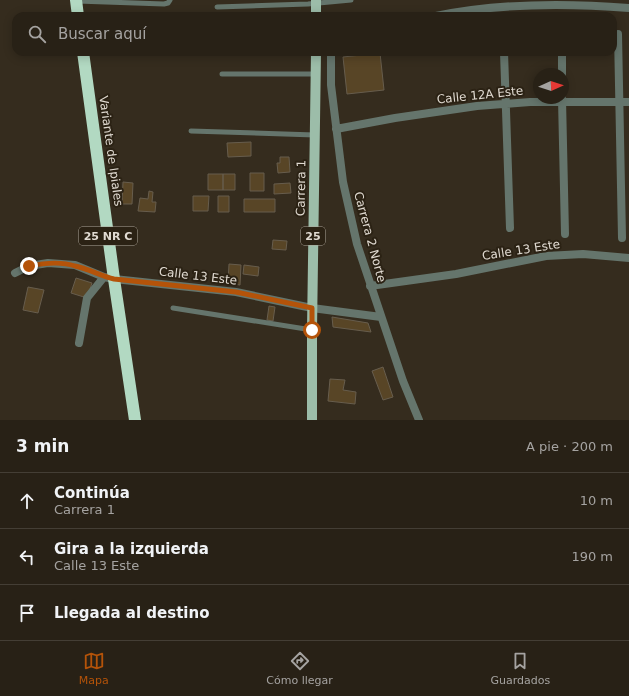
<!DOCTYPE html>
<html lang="es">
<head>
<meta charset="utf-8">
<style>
  body { margin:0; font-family:"DejaVu Sans",sans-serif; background:#342e23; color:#f1f3f6 }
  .compass { position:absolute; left:533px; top:68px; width:36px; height:36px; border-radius:50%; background:#282116; box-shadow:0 2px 10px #0003; rotate:87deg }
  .stop { position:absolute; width:12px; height:12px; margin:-9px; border:3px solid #b45309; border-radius:50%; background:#fff }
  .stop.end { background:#b45309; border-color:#fff; box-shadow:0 1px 4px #0008 }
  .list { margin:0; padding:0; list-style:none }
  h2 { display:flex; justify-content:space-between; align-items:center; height:52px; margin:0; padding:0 16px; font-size:17px }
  h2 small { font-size:13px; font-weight:400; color:#a5a3a1 }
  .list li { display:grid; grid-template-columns:26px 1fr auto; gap:12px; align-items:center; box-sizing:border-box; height:56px; padding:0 16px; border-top:1px solid #443e35 }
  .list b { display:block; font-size:15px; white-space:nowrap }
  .list p { margin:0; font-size:13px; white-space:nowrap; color:#a5a3a1 }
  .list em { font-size:13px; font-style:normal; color:#a5a3a1 }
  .icon { flex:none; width:22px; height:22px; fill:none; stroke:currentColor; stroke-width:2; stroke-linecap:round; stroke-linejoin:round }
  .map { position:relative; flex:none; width:629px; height:420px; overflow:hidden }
  .search { position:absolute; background:#282116; box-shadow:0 2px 10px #0003; left:12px; right:12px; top:12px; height:44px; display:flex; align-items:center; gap:10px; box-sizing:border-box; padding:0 14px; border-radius:12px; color:#a5a3a1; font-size:15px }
  .sheet { height:220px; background:#282116 }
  nav { display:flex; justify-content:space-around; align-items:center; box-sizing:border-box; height:56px; border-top:1px solid #443e35; background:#282116; font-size:11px; color:#a5a3a1 }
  nav a { display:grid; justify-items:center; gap:2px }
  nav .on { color:#b45309 }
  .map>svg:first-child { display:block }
  .building { fill:#584526; stroke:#675d4d }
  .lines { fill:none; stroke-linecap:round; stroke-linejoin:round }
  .lane { stroke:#65756c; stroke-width:5 }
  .street { stroke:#65756c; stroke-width:8 }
  .primary { stroke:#9cbda9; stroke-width:10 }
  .highway { stroke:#b2d9c2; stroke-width:12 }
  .route { stroke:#b45309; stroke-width:5 }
  .labels { text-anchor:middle; stroke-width:4; stroke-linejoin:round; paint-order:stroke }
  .shield { fill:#2b2214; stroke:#aaa398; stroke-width:1 }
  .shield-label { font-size:11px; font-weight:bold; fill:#e0dad1 }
  .street-label { font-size:12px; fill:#e0dad1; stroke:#2b2214 }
</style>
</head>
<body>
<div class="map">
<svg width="629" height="420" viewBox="0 0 629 420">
  <rect width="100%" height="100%" fill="#352c1e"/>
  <path class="building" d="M 380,53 L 384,90 L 347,94 L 343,57 Z
    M 251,142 L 251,156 L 228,157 L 227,143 Z
    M 280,157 L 289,157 L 290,172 L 278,173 L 277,163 L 280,163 Z
    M 250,173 L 264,173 L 264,191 L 250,191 Z
    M 208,174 L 223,174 L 223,190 L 208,190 Z
    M 223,174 L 235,174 L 235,190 L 223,190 Z
    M 123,182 L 133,183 L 132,204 L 122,204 Z
    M 290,183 L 291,193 L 274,194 L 274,184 Z
    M 149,191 L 153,192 L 152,202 L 156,202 L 155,212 L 138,211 L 140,198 L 148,199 Z
    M 193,196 L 209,196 L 208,211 L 193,211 Z
    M 218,196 L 229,196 L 229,212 L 218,212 Z
    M 244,199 L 275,199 L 275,212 L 244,212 Z
    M 273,240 L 287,241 L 286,250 L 272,249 Z
    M 229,264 L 241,265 L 240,285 L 228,283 Z
    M 244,265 L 259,267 L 258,276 L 243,274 Z
    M 76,278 L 92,283 L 87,298 L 71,293 Z
    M 28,287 L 44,290 L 38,313 L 23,310 Z
    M 269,306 L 275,307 L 273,321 L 267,320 Z
    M 332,317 L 368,323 L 371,332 L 333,327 Z
    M 383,367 L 393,397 L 383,400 L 372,371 Z
    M 330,379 L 345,380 L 343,390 L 356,392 L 355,404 L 328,401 Z"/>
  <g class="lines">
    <path class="lane" d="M 77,1 L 164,4 L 168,3 L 170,0
      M 217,7 L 308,4 L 351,0
      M 222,74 L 315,74
      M 191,131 L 315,135
      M 173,308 L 312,330"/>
    <path class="street" d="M 436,16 C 499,3 566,3 629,8
      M 618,34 L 622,238
      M 331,52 L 331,85 L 343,182 L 357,244 L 403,381 L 419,420
      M 504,52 L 510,228
      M 562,52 L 562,74
      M 562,99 L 565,234
      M 336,129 L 395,118 L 477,106 L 530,102 L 629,102
      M 15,273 L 29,266 L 48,263 L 75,265 L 104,277 L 114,279 L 236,292 L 312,308 L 381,317
      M 370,286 L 456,274 L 546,256 L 583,254 L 629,258
      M 79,343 L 87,298 L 104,277"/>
    <path class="primary" d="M 316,16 L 316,0
      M 312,420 L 312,330 L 316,52"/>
    <path class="highway" d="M 76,0 L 78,16
      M 83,52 L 114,279 L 135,420"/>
  </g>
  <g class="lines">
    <path class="route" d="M 29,266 C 44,263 60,261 75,266 C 89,269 101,276 114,279 L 236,292 L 312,308 L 312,330"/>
  </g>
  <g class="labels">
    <g class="shield">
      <rect x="79" y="227" width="58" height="18" rx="3"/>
      <rect x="301" y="227" width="24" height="18" rx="3"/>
    </g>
    <g class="shield-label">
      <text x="108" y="240">25 NR C</text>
      <text x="313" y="240">25</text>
    </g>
    <g class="street-label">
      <text transform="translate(480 95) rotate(-6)" y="4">Calle 12A Este</text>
      <text transform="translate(111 151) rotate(82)" y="4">Variante de Ipiales</text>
      <text transform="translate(301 188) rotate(-89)" y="4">Carrera 1</text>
      <text transform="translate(370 237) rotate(75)" y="4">Carrera 2 Norte</text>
      <text transform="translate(521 250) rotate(-9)" y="4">Calle 13 Este</text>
      <text transform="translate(198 276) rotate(7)" y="4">Calle 13 Este</text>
    </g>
  </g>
</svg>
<svg class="compass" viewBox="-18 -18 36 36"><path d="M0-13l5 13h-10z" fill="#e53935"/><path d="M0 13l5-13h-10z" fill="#a5a3a1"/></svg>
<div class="stop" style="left:312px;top:330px"></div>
<div class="stop end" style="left:29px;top:266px"></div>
<div class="search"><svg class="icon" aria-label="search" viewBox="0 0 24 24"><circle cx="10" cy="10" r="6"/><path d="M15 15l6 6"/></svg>Buscar aquí</div>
</div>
<section class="sheet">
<h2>3 min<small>A pie · 200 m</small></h2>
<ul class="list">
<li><svg class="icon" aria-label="ahead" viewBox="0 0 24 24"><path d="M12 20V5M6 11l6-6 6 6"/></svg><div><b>Continúa</b><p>Carrera 1</p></div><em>10 m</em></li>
<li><svg class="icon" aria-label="left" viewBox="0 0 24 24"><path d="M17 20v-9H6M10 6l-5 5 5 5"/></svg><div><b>Gira a la izquierda</b><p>Calle 13 Este</p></div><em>190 m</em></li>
<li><svg class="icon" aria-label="arrive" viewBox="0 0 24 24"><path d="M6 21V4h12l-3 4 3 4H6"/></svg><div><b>Llegada al destino</b></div></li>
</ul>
</section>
<nav>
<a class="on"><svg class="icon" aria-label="map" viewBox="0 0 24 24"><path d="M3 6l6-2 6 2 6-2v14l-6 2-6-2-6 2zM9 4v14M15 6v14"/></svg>Mapa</a>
<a><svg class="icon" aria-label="directions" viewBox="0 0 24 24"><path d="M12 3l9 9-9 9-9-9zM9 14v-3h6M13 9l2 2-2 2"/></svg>Cómo llegar</a>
<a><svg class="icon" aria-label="saved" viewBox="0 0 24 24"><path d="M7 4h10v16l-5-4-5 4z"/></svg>Guardados</a>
</nav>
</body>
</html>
